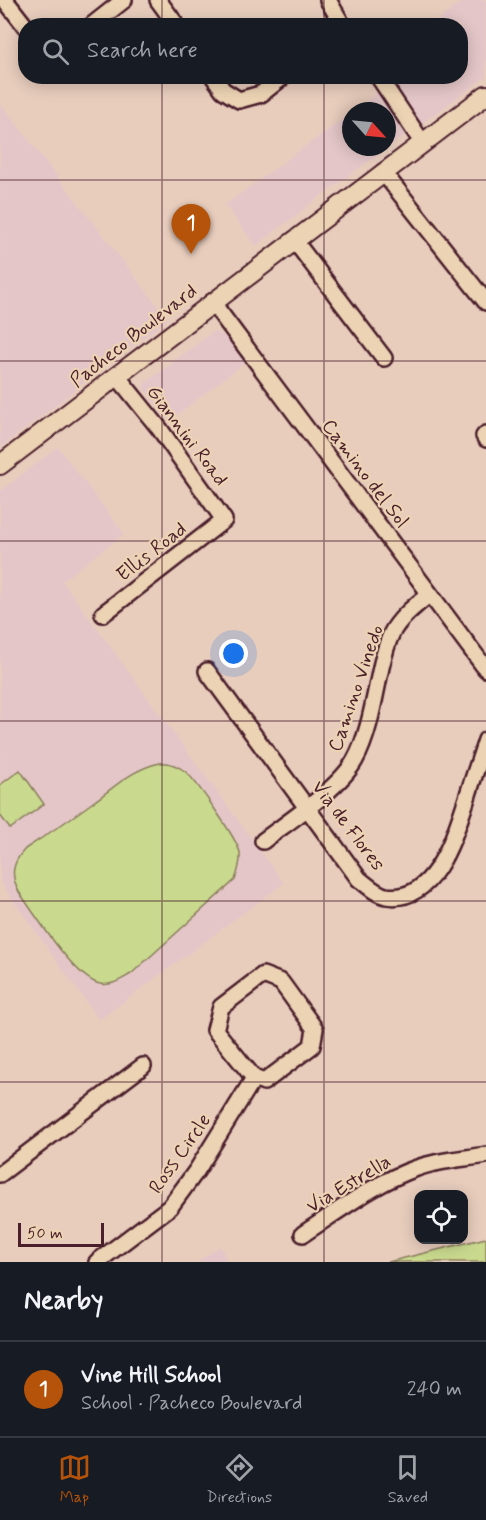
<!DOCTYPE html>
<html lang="en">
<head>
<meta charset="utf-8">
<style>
  body { margin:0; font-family:Mynerve,sans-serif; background:#242831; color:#f1f3f6 }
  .controls { position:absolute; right:18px; bottom:18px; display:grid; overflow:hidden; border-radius:12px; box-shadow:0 3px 15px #0003 }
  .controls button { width:54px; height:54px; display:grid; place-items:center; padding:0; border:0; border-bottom:2px solid #363941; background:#171b24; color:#f1f3f6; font:30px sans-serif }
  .compass { position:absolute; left:342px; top:102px; width:54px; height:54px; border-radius:50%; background:#171b24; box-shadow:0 3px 15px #0003; rotate:117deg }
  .scale { position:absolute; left:18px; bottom:15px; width:86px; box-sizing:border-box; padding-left:6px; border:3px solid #4a1f2b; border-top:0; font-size:16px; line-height:21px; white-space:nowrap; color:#4a1f2b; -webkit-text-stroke:4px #ecd3b4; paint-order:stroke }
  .you { position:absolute; left:234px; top:654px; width:21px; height:21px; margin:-15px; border:4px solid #fff; border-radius:50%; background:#1a73e8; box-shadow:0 0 0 9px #1a73e833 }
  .badge { display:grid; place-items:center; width:39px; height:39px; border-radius:50%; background:#b45309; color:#fff; font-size:20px; font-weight:700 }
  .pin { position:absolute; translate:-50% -50px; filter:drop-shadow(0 2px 3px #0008) }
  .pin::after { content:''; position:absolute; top:32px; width:21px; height:18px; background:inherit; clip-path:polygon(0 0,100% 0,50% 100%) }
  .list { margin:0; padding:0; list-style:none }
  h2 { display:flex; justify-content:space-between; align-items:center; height:78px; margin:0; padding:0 24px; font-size:26px }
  h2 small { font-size:20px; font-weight:400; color:#9ea1a6 }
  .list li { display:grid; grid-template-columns:39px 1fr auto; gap:18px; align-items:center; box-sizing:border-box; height:96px; padding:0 24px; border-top:2px solid #363941 }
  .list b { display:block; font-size:22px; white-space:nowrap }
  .list p { margin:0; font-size:20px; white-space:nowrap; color:#9ea1a6 }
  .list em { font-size:20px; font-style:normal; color:#9ea1a6 }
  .icon { flex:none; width:33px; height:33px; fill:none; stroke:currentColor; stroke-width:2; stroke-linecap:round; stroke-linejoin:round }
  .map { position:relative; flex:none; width:486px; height:1262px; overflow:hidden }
  .search { position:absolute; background:#171b24; box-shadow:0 3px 15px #0003; left:18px; right:18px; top:18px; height:66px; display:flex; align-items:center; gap:15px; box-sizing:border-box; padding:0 21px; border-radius:24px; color:#9ea1a6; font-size:22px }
  .sheet { height:174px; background:#171b24 }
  nav { display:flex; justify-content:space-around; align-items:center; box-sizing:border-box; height:84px; border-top:2px solid #363941; background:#171b24; font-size:16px; color:#9ea1a6 }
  nav a { display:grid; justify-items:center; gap:3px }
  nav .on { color:#b45309 }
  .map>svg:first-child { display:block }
  .built { fill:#e4c6c8 }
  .green { fill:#c9da8e; stroke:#8a7c5c; stroke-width:1.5 }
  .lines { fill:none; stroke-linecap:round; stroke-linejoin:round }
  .minor-casing { stroke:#4a1f2b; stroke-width:20 }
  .major-casing { stroke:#4a1f2b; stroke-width:22 }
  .minor { stroke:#ecd3b4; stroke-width:15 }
  .major { stroke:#ecd3b4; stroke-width:18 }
  .grid { fill:none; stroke:#4a1f2b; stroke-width:1.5; stroke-opacity:0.55 }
  .labels { text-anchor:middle; stroke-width:4.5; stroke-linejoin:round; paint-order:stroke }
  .street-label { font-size:20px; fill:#4a1f2b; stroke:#ecd3b4 }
</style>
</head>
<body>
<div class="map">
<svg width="486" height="1262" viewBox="0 0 486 1262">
  <rect width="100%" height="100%" fill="#e8cdbd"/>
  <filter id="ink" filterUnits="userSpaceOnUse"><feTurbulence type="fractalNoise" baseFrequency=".0167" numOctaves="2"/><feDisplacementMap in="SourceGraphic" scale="12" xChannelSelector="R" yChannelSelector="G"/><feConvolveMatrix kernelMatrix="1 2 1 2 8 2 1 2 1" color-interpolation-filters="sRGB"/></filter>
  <g filter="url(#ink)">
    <path class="built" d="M 463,0 L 486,0 L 486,77 L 322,195 L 256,246 L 225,205 L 351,113 L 351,147 L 387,147 L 387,111 L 353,111 L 399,77 L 460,76 L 460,26 L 433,25 Z
      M 0,103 L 168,319 L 0,448 Z
      M 214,331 L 246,347 L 253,356 L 169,421 L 144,390 L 144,384 Z
      M 58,447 L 124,534 L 62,581 L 284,883 L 99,1020 L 0,882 L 0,491 Z
      M 220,1246 L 226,1259 L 226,1262 L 197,1262 Z"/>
    <path class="green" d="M 160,763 C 170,762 178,766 186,772 C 196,781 238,840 240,853 C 241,863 238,871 235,880 L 131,974 C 120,980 112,986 100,984 C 75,979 35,914 19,892 C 10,875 12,863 25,849 C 48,834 70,819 92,803 C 115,787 132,769 160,763 Z
      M 20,770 L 44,804 L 10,829 L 0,815 L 0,785 Z
      M 486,1238 L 486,1262 L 388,1262 Z"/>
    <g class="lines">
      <defs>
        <path id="minor" d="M 5,0 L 26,27
          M 158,0 L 177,26
          M 328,0 L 343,26
          M 91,26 L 124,0
          M 213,76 L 223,90 L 239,100 L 261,94 L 284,76
          M 378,76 L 422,142
          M 383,172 L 486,302
          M 294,240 L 384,358
          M 212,302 L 486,669
          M 486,434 L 484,436 L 486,439
          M 103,614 L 224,520 L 159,428 L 117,376
          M 207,671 L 359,879 C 367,885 376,894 386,896 C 436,904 455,833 467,798 C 473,778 480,759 486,740
          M 263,841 C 289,821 340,788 355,760 C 370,733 375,693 382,663 C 385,652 388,638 394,629 C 403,615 417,604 430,594
          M 263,975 L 281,982 L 315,1029 L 312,1046 L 264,1082 L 254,1078 L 215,1030 L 221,1007 Z
          M 0,1174 L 143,1066
          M 303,1234 C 339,1211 376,1182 417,1168 C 438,1160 463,1159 486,1155
          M 97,1262 L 170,1207 L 197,1170 L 254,1078"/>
        <path id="major" d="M 0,465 L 486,95"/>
      </defs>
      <use href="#minor" class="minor-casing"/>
      <use href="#major" class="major-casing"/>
      <use href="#minor" class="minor"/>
      <use href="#major" class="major"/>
    </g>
  </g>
  <path class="grid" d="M 162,0 L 162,26M 324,0 L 324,26M 162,76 L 162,1262M 324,76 L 324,1262M 0,180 L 486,180M 0,361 L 486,361M 0,541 L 486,541M 0,721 L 486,721M 0,901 L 486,901M 0,1082 L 486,1082"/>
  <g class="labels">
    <g class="street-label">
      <text transform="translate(133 335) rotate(-38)" y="7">Pacheco Boulevard</text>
      <text transform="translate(188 435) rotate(53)" y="7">Giannini Road</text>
      <text transform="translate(366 473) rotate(53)" y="7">Camino del Sol</text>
      <text transform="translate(151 551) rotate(-38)" y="7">Ellis Road</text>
      <text transform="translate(355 688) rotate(-71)" y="7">Camino Vinedo</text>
      <text transform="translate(349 825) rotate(53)" y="7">Via de Flores</text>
      <text transform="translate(179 1153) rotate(-55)" y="7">Ross Circle</text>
      <text transform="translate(348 1183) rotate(-31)" y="7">Via Estrella</text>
    </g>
  </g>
</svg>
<div class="controls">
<button><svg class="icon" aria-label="locate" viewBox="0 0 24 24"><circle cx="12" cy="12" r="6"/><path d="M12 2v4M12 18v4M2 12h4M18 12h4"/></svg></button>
</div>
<svg class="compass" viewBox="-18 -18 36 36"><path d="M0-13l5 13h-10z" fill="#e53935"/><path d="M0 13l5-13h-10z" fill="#9ea1a6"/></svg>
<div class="scale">50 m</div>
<div class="you"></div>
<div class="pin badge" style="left:191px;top:254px">1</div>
<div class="search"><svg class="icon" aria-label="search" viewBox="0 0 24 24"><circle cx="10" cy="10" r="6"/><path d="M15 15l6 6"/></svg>Search here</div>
</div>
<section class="sheet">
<h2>Nearby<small></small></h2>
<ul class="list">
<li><span class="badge">1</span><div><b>Vine Hill School</b><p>School · Pacheco Boulevard</p></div><em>240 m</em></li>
</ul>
</section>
<nav>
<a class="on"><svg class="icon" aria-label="map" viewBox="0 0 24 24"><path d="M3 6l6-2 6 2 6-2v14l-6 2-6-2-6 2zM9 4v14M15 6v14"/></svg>Map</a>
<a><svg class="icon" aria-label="directions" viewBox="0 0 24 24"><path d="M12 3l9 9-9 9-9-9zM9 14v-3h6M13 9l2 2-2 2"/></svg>Directions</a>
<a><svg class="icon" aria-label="saved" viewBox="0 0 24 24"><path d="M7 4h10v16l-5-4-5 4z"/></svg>Saved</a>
</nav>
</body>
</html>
